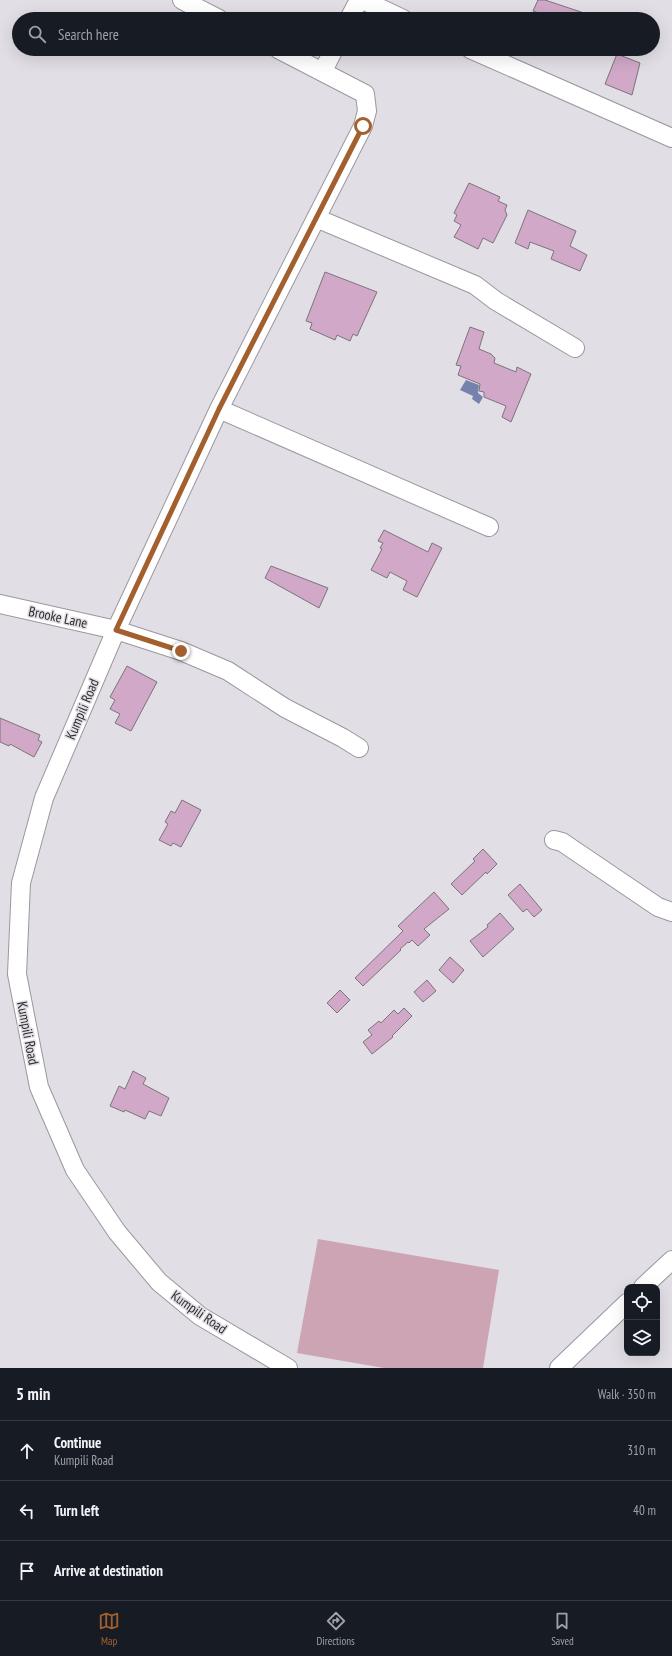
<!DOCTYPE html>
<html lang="en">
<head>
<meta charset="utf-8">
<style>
  body { margin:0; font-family:"PT Sans Narrow",sans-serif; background:#20242c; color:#f1f3f6 }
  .controls { position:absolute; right:12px; bottom:12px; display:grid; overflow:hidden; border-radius:8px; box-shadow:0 4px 16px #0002 }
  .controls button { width:36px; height:36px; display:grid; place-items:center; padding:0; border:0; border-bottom:1px solid #363941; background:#171b24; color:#f1f3f6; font:20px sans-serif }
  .stop { position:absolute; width:12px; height:12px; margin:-9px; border:3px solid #a3602e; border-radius:50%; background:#fff }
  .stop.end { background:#a3602e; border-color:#fff; box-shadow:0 1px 4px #0008 }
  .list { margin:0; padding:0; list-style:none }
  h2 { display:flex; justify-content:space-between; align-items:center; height:52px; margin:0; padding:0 16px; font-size:17px }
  h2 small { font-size:13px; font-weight:400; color:#9ea1a6 }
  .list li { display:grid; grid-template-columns:26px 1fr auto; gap:12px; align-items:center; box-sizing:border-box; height:60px; padding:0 16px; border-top:1px solid #363941 }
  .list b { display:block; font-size:15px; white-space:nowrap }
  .list p { margin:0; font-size:13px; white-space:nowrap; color:#9ea1a6 }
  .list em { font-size:13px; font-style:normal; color:#9ea1a6 }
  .icon { flex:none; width:22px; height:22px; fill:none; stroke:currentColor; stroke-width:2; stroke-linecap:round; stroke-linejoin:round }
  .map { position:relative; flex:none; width:672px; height:1368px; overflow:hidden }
  .search { position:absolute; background:#171b24; box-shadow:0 4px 16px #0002; left:12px; right:12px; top:12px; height:44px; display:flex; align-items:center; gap:10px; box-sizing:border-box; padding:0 14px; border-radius:22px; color:#9ea1a6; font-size:15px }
  .sheet { height:232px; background:#171b24 }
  nav { display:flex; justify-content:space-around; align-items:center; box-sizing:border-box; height:56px; border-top:1px solid #363941; background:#171b24; font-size:11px; color:#9ea1a6 }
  nav a { display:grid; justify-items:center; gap:2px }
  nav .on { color:#a3602e }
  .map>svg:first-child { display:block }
  .green { fill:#cca4b3 }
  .water { fill:#7682ac }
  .building { fill:#d1a8c8; stroke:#7b747a }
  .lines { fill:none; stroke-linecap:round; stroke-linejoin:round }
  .minor-casing { stroke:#9c979e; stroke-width:20 }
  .minor { stroke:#fff; stroke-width:18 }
  .route { stroke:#a3602e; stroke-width:5 }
  .labels { text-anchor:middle; stroke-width:3; stroke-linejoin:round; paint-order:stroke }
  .street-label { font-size:14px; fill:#2e2c2f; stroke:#e2dee5 }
</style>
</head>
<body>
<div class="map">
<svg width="672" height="1368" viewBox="0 0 672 1368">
  <rect width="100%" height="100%" fill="#e2dee5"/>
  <path class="green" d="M 318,1239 L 499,1270 L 483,1368 L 384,1368 L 297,1353 Z"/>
  <path class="water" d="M 466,380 L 479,385 L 478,393 L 483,397 L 479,404 L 472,399 L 473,396 L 460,390 Z"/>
  <path class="building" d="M 538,0 L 545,0 L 596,17 L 596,19 L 545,19 L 547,16 L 533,11 Z
    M 617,54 L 640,63 L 632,95 L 605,84 Z
    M 469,183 L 500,197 L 498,201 L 507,205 L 505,210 L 507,215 L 493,243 L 483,238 L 478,249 L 454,237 L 461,225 L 454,221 L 457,215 L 454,213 Z
    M 528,210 L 576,231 L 570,246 L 587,255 L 580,271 L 551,259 L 554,251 L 530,242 L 528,249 L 515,243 Z
    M 325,272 L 377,292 L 357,336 L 353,334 L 350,341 L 337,335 L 335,340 L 310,329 L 312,323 L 306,321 Z
    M 470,327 L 484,332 L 479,349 L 491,354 L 495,358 L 494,363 L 516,372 L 517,367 L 531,374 L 511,422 L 502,417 L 506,406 L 484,397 L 484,392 L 479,391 L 480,384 L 458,375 L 461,366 L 456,365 Z
    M 384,530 L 428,552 L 432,543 L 442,548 L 417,597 L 403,590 L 407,581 L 390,572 L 387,578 L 371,570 L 382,549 L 380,548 L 383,543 L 378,541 Z
    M 271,566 L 328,588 L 319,608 L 265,578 Z
    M 127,666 L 157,682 L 131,731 L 115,723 L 120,714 L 110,709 L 115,700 L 110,697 Z
    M 0,718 L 40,735 L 38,740 L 42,742 L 34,757 L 10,744 L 9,746 L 0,742 Z
    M 182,800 L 201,810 L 181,847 L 173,843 L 171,846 L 159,840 L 168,824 L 165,822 L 171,811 L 175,813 Z
    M 483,849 L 497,864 L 487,874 L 486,872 L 462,895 L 451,884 L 475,861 L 473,859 Z
    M 520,884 L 542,910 L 534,917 L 527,909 L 523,912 L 508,895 Z
    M 434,892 L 449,909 L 424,929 L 430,935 L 418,946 L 412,940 L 409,943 L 408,942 L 400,949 L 401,950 L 363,986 L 355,978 L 403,931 L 398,926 Z
    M 500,913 L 514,929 L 483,957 L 470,941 L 488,927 L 487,925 Z
    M 450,957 L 464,970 L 453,983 L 439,970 Z
    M 427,980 L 436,991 L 423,1002 L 414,992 Z
    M 340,990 L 350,1000 L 337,1013 L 327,1003 Z
    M 404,1008 L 412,1016 L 392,1036 L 393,1037 L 372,1054 L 363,1042 L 372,1035 L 368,1030 L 379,1021 L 381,1023 L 394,1010 L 398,1014 Z
    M 133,1071 L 146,1078 L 143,1084 L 169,1098 L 161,1116 L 149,1111 L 145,1119 L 125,1110 L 124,1112 L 110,1106 L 119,1086 L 125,1089 Z"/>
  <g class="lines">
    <defs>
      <path id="minor" d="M 182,0 L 219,19
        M 363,0 L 403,19
        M 349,19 L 359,0
        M 278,49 L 365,94 L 367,111 L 363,126 L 219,409 L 116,630 L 44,798 L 21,883 L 17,974 L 39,1087 L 75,1170 L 117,1232 L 159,1282 L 200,1316 L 288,1368
        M 470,49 L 672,138
        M 323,71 L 334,49
        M 316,218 L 475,285 L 496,301 L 575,348
        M 219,409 L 489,527
        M 0,604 L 116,630 L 181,651 L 228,671 L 285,708 L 343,738 L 359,748
        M 554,840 L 562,842 L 658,907 L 672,912
        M 643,1287 L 672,1260
        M 559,1368 L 627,1303"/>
    </defs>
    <use href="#minor" class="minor-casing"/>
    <use href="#minor" class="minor"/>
  </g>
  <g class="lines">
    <path class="route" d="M 181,651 L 116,630 L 219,409 L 363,126"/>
  </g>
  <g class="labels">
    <g class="street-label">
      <text transform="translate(58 617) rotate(12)" y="5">Brooke Lane</text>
      <text transform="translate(82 709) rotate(-67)" y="5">Kumpili Road</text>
      <text transform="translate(28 1033) rotate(79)" y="5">Kumpili Road</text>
      <text transform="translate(199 1312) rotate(35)" y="5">Kumpili Road</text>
    </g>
  </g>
</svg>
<div class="controls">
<button><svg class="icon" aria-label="locate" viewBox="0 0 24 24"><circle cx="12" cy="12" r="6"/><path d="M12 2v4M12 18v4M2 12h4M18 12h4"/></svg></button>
<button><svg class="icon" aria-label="layers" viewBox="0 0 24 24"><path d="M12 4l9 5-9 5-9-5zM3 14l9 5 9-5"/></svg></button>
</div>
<div class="stop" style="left:363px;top:126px"></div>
<div class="stop end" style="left:181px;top:651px"></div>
<div class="search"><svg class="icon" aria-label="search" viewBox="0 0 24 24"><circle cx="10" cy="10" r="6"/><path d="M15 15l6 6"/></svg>Search here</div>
</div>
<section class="sheet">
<h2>5 min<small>Walk · 350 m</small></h2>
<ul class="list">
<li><svg class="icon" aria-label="ahead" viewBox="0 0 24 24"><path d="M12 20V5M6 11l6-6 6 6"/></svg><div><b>Continue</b><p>Kumpili Road</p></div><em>310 m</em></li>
<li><svg class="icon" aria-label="left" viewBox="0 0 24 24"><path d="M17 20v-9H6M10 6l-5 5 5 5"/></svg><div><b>Turn left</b></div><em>40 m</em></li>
<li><svg class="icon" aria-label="arrive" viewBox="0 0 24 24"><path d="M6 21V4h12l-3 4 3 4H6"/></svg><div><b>Arrive at destination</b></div></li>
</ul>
</section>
<nav>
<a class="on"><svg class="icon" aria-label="map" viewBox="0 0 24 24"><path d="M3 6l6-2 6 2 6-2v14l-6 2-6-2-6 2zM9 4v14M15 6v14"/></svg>Map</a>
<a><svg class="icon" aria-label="directions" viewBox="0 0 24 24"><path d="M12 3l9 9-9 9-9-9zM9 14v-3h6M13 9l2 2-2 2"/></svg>Directions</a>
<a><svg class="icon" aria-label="saved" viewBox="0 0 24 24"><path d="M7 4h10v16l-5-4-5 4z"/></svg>Saved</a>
</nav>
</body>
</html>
